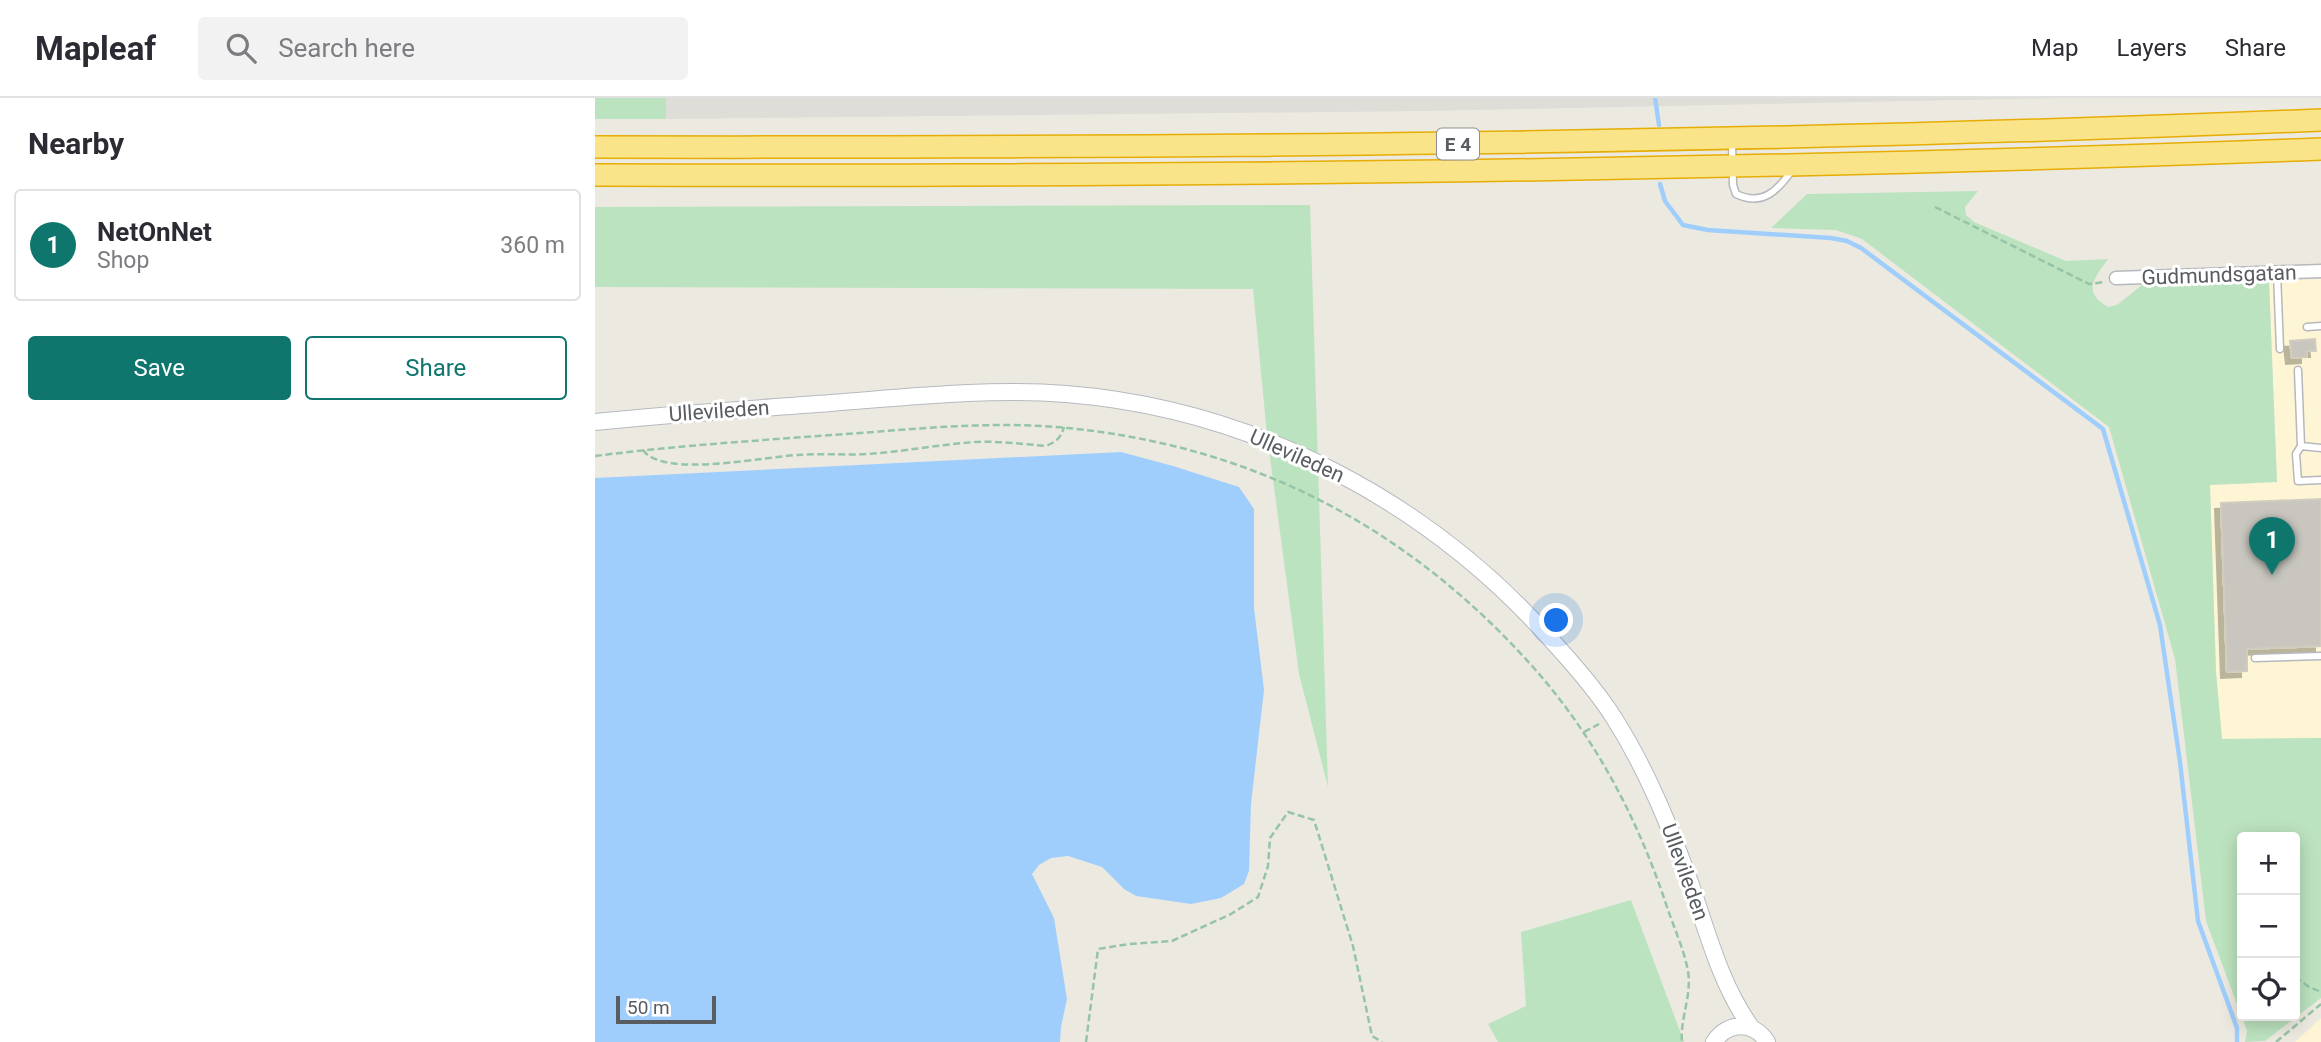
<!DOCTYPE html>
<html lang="en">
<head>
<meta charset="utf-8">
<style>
  body { margin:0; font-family:Roboto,sans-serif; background:#f2f2f3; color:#2b2b33 }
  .controls { position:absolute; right:21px; bottom:21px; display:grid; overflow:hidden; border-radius:7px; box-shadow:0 4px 18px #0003 }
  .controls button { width:63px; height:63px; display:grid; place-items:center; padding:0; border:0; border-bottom:2px solid #e1e1e2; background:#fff; color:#2b2b33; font:35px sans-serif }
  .scale { position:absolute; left:21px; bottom:18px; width:100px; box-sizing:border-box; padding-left:7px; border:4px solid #595c61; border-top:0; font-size:19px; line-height:24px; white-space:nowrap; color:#595c61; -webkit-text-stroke:5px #fff; paint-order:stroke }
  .you { position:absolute; left:962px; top:523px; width:24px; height:24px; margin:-18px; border:5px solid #fff; border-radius:50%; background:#1a73e8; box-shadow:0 0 0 10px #1a73e833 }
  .badge { display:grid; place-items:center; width:46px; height:46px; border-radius:50%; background:#0f766e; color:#fff; font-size:23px; font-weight:700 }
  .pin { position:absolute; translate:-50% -58px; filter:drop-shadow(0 2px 4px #0008) }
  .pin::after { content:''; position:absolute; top:37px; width:24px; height:21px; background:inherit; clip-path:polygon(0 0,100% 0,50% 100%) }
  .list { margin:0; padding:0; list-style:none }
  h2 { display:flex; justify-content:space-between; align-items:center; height:91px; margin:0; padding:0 28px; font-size:30px }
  h2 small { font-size:23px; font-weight:400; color:#7c7c81 }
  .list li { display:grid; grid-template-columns:46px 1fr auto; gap:21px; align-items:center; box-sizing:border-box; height:112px; margin:0 14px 14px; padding:0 14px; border:2px solid #e1e1e2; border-radius:7px }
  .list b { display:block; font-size:26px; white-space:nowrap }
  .list p { margin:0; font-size:23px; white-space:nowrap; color:#7c7c81 }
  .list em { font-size:23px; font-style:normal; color:#7c7c81 }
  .actions { display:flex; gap:14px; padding:21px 28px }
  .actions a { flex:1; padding:16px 0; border:2px solid #0f766e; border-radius:7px; text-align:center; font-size:24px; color:#0f766e }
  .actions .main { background:#0f766e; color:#fff }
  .icon { flex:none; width:38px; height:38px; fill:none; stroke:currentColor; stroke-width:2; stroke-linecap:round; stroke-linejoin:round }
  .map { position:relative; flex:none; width:1726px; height:944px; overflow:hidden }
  header { display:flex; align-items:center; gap:42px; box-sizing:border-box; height:98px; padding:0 35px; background:#fff; border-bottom:2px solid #e1e1e2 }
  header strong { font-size:33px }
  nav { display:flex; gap:38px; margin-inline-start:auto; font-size:24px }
  .search { width:490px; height:63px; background:#f2f2f3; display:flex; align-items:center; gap:18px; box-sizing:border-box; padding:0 24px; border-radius:7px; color:#7c7c81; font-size:26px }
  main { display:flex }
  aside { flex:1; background:#fff }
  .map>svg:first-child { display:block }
  .commercial { fill:#fdf5d4 }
  .industrial { fill:#dfddd8 }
  .green { fill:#bce3bf; fill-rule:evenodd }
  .water { fill:#9fcefd }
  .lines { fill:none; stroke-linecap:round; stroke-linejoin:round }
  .stream { stroke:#9fcefd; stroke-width:4.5 }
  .building { fill:#c8c6bf; stroke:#d0ccbf; stroke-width:2; filter:url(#shadow) }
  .lane-casing { stroke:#b6b8bd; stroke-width:9 }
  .street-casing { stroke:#b6b8bd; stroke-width:15 }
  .secondary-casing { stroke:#b6b9bf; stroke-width:18 }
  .highway-casing { stroke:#e6ad06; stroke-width:24 }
  .path { stroke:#96c4a6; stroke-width:2.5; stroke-dasharray:7 3.5; stroke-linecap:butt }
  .lane { stroke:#fff; stroke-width:6 }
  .street { stroke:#fff; stroke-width:12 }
  .secondary { stroke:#fff; stroke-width:16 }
  .highway { stroke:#fae489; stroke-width:21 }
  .labels { text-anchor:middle; stroke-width:6; stroke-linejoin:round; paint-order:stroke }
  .shield { fill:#fff; stroke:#8b8d90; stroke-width:2 }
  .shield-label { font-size:19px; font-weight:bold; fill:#595c61 }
  .street-label { font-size:21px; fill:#595c61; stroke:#fff }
</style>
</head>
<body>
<header>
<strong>Mapleaf</strong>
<div class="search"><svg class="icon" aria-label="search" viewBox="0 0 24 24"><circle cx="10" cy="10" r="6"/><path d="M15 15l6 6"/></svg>Search here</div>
<nav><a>Map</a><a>Layers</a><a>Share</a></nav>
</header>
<main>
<aside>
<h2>Nearby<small></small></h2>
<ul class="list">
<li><span class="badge">1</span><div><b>NetOnNet</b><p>Shop</p></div><em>360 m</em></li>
</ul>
<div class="actions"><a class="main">Save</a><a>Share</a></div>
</aside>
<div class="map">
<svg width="1726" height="944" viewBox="0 0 1726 944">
  <defs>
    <filter id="shadow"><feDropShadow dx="-6" dy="6" stdDeviation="0" flood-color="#0004"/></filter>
  </defs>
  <rect width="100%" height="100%" fill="#eceae0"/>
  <path class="commercial" d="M 1726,181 L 1726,640 L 1627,641 L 1621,574 L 1615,387 L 1682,384 L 1674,183 Z
    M 1726,920 L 1726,944 L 1700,944 Z"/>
  <path class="industrial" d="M 71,0 L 1469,0 L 831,13 L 71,21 Z"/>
  <path class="green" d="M 0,0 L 71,0 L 71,21 L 0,21 Z
    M 1383,93 L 1370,109 L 1371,117 L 1379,124 L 1471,163 L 1513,161 C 1499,181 1487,193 1513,209 L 1522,207 L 1547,187 L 1674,183 L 1682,384 L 1615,387 L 1621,574 L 1627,641 L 1726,640 L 1726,900 L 1670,943 L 1650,944 L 1652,933 L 1611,823 L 1580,561 L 1514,329 L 1267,141 L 1241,132 L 1176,130 L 1212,96 ZM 1647,739 L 1700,739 L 1700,918 L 1647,918 Z
    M 715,107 L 733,689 L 704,576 L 672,337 L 658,191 L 0,189 L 0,109 Z
    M 1036,802 L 1089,944 L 903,944 L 893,926 L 931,908 L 926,834 Z"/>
  <path class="water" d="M 526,354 L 578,368 L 644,389 L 659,411 L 659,510 L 669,592 L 656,706 L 654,773 L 649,786 L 626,800 L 596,806 L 541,798 L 529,791 L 507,769 L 473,758 L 456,760 L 444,767 L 437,776 L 459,820 L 472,901 L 466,929 L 465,944 L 0,944 L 0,380 Z"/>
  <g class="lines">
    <path class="stream" d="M 1060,0 L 1064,27
      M 1065,86 L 1070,103 L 1088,127 L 1113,132 L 1236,140 L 1252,143 L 1266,150 L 1508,331 L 1565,527 L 1585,664 L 1603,823 L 1642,930 L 1642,944"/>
  </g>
  <path class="building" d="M 1720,241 L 1721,253 L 1712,253 L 1712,259 L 1697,260 L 1695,243 Z
    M 1726,401 L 1726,548 L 1652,551 L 1652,573 L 1632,574 L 1626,405 Z"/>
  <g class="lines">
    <defs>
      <path id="lane" d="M 1137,45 L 1138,87 L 1141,96 C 1168,109 1183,92 1198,71
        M 1682,175 L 1685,251
        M 1712,229 L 1726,228
        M 1703,272 L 1706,348 L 1726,350
        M 1706,348 L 1701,356 L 1703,383 L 1726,382
        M 1660,560 L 1726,558"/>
      <path id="street" d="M 1521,180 L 1726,173"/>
      <path id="secondary" d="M 0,324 C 78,316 157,311 236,305 C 314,299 393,290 471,296 C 660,311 835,404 959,545 C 980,568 1002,593 1019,620 C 1052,672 1075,729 1096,787 C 1113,836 1126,887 1156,929
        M 1119,944 C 1133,923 1159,923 1172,944"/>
      <path id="highway" d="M 0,49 C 576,50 1151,46 1726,22
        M 0,77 C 575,79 1151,73 1726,51"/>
    </defs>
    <use href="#lane" class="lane-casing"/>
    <use href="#street" class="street-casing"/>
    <use href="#secondary" class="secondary-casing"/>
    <use href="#highway" class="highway-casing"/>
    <path class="path" d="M 1340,109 L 1494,186 L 1510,184
      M 48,352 C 68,381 171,358 204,357 C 231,355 258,358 285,355 C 317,352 349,346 381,344 C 404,343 428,346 451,348 C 461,344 466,340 469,329
      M 0,358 C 78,348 157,343 236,337 C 314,332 394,322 472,330 C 659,348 814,430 938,569 C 1001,640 1044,723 1073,812 C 1080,832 1089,852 1093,873 C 1097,898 1085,920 1087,944
      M 989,634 L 1004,626
      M 1700,879 L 1714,889 L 1726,894
      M 491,944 L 503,851 L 534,846 L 577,843 L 636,816 L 663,799 L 673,768 L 675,740 L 693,714 L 719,722 L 758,848 L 777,938 L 787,944
      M 1681,944 L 1726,906"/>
    <use href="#lane" class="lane"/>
    <use href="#street" class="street"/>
    <use href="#secondary" class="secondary"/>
    <use href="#highway" class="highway"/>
  </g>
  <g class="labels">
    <rect class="shield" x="842" y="30.5" width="42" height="31" rx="5"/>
    <g class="shield-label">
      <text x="863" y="53">E 4</text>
    </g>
    <g class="street-label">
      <text transform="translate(1624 177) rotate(-2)" y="7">Gudmundsgatan</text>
      <text transform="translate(124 313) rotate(-4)" y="7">Ullevileden</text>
      <text transform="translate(702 358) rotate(24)" y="7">Ullevileden</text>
      <text transform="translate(1090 774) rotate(70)" y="7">Ullevileden</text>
    </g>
  </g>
</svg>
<div class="controls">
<button>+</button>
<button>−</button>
<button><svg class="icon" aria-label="locate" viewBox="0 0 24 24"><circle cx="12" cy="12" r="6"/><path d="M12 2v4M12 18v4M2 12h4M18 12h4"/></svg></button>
</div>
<div class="scale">50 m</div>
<div class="you"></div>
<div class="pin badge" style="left:1677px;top:477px">1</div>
</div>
</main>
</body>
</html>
